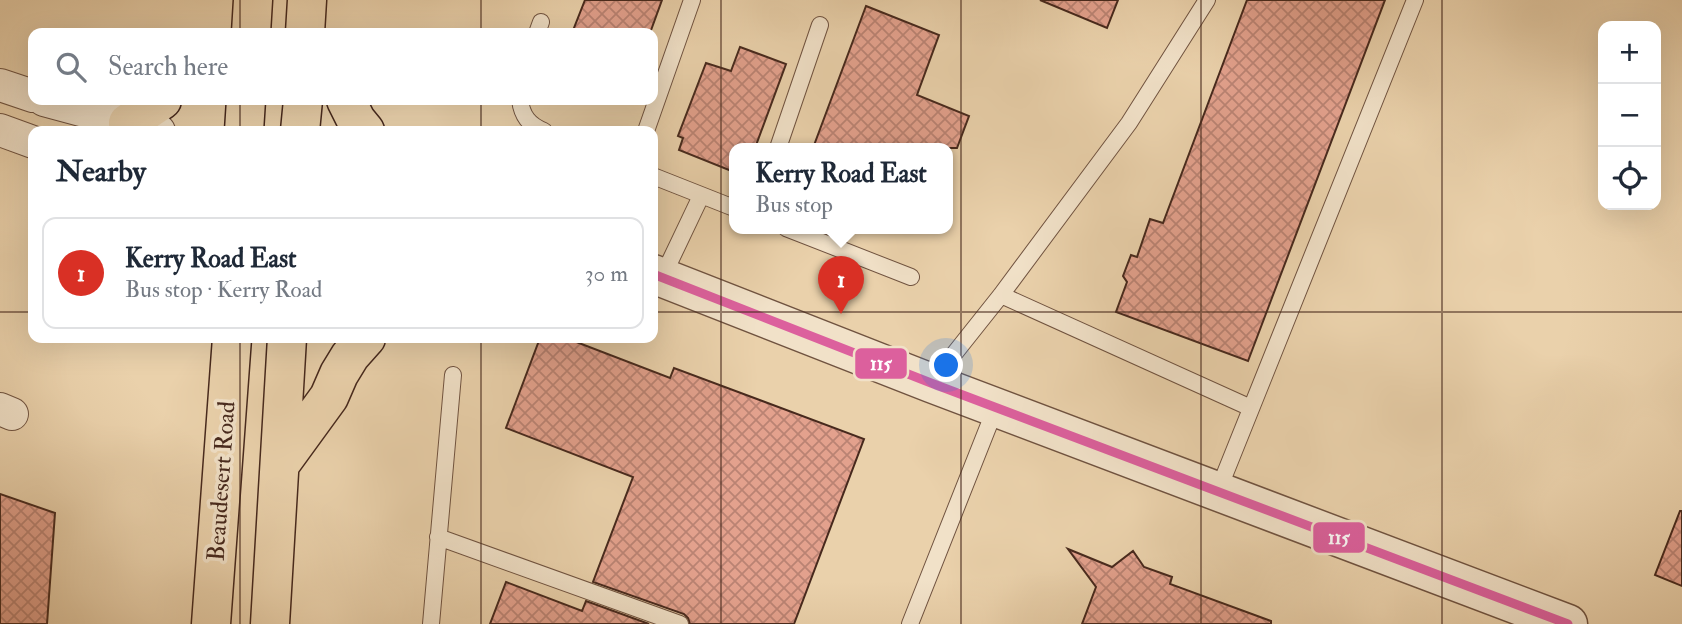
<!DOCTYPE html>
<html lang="en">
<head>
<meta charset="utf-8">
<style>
  body { margin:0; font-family:"IM FELL Double Pica",serif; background:#f2f2f3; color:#1f2937 }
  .controls { position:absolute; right:21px; top:21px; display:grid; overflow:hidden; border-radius:14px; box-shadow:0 7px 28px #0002 }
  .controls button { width:63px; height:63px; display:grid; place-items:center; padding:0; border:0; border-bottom:2px solid #e0e1e3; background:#fff; color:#1f2937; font:35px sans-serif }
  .you { position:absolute; left:947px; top:366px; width:24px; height:24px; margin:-18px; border:5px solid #fff; border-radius:50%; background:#1a73e8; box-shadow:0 0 0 10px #1a73e833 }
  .badge { display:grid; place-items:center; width:46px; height:46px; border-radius:50%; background:#d93025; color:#fff; font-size:23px; font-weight:700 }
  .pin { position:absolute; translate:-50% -58px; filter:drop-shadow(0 2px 4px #0008) }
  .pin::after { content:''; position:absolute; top:37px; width:24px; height:21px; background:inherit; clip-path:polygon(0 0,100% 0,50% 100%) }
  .popup { position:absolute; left:729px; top:143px; width:224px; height:91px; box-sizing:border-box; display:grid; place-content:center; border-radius:14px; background:#fff; filter:drop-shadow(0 2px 5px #0005); font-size:23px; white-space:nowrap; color:#747a83 }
  .popup b { font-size:26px; color:#1f2937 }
  .popup::after { content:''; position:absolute; left:50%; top:100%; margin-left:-14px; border:14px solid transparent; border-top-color:#fff }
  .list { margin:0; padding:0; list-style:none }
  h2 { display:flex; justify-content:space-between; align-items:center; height:91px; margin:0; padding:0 28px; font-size:30px }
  h2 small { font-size:23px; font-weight:400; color:#747a83 }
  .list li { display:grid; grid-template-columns:46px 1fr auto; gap:21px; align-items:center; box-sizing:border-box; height:112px; margin:0 14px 14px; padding:0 14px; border:2px solid #e0e1e3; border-radius:14px }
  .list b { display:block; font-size:26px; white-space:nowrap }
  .list p { margin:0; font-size:23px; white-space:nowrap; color:#747a83 }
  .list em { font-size:23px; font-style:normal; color:#747a83 }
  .icon { flex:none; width:38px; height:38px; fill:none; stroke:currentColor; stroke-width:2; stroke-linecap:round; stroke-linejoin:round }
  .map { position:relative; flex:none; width:1682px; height:624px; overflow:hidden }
  .search { position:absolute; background:#fff; box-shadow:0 7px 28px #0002; left:28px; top:28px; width:630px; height:77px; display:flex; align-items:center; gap:18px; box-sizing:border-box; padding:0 24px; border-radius:14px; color:#747a83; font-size:26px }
  .panel { position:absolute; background:#fff; box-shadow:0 7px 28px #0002; left:28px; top:126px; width:630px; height:217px; border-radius:14px }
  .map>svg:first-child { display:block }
  .building { fill:url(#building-cross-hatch); stroke:#47291d; stroke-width:2 }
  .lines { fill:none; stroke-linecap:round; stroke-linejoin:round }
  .service-casing { stroke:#705340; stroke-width:18 }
  .minor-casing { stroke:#705340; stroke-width:34 }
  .tertiary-casing { stroke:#705340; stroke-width:41 }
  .trunk-casing { stroke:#47291d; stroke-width:41 }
  .service { stroke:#f1e1c8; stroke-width:16 }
  .minor { stroke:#f1e1c8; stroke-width:32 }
  .tertiary { stroke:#f1e1c8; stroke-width:38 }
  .trunk { stroke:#ead1ab; stroke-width:38 }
  .bus-1-casing { stroke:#f1e1c8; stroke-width:14 }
  .bus-1 { stroke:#dc609d; stroke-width:9 }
  .grid { fill:none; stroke:#47291d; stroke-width:2; stroke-opacity:0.55 }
  .labels { text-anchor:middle; stroke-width:7; stroke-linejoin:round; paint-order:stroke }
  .street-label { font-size:24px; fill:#47291d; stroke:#f1e1c8 }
  .line-badge { stroke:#f1e1c8; stroke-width:2.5 }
  .badge-label { font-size:19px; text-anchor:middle; font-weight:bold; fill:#fff }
</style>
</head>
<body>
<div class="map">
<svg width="1682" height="624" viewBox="0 0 1682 624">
  <defs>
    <pattern id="building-cross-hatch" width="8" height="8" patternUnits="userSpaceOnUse" patternTransform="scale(1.75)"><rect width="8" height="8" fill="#e3a18d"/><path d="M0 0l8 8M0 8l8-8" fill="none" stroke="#ba8373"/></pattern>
  </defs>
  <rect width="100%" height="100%" fill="#ead1ab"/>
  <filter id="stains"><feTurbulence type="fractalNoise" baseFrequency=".00286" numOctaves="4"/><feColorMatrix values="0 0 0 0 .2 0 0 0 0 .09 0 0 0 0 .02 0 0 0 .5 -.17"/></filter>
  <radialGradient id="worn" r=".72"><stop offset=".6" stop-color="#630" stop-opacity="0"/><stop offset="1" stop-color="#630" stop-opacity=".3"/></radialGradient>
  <path class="building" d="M 585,0 L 662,0 L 650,33 L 572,33 Z
    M 1040,0 L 1118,0 L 1107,28 Z
    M 1247,0 L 1385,0 L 1248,361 L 1116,312 L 1127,282 L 1123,276 L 1131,255 L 1137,257 L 1150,219 L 1163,223 Z
    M 866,6 L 939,35 L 917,95 L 969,116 L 957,148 L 813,148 Z
    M 740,47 L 786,64 L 755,148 L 734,148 L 734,172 L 679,150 L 683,138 L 678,136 L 706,63 L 731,71 Z
    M 540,338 L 566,338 L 670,378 L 674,368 L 864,439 L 794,624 L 690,624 L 688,618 L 684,614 L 593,582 L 633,477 L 506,428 Z
    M 0,494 L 55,513 L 47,624 L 0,624 Z
    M 1680,511 L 1682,511 L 1682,586 L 1655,575 Z
    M 1068,549 L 1112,567 L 1133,551 L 1144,567 L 1172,577 L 1170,584 L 1271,621 L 1271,624 L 1082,624 L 1096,587 Z
    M 506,582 L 582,611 L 586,601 L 649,624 L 490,624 Z"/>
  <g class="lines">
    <defs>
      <path id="service" d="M 537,33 L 541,22
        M 520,100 C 522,116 529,125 544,131
        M 646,131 L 692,0
        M 778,148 L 820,25
        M 653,176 L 734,208
        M 786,228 L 911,277
        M 662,278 L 701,196
        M 1001,295 L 1251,408
        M 931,383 L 1001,295 L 1129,123 L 1207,0
        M 1218,491 L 1415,0
        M 438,537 L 680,624
        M 431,624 L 453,375
        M 910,624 L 996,407"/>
      <path id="minor" d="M 0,85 L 33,96
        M 44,100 L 159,131
        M 0,130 L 33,142
        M 0,409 L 12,414"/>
      <path id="tertiary" d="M 653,274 L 931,383 L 1568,624"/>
      <path id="trunk" d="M 251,33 L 253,0
        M 305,33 L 307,0
        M 346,100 L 356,120 L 365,131
        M 128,123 L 162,100
        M 244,131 L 246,100
        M 300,131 L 303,100
        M 281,463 L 329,397 L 339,374 L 350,356 L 366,338
        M 211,624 L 232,338
        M 270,624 L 287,338"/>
    </defs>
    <use href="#service" class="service-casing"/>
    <use href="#minor" class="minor-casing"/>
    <use href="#tertiary" class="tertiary-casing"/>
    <use href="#trunk" class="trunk-casing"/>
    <use href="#service" class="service"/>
    <use href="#minor" class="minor"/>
    <use href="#tertiary" class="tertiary"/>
    <use href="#trunk" class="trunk"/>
    <defs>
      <path id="bus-1" d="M 653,274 L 931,383 L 1568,624"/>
    </defs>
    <use href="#bus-1" class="bus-1-casing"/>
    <use href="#bus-1" class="bus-1"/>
  </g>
  <path class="grid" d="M 240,0 L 240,33M 481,0 L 481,33M 721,0 L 721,624M 961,0 L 961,624M 1201,0 L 1201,624M 1442,0 L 1442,624M 240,100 L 240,131M 481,100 L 481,131M 0,312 L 33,312M 653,312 L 1682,312M 240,338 L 240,624M 481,338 L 481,624"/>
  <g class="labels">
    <g class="street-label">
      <text transform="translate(221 481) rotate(-86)" y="8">Beaudesert Road</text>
    </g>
  </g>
  <g class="line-badge">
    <rect x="854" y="347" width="54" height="33" rx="7" fill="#dc609d"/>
    <rect x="1312" y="521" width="54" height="33" rx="7" fill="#dc609d"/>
  </g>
  <g class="badge-label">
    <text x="881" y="370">115</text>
    <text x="1339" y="544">115</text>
  </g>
  <rect width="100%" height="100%" filter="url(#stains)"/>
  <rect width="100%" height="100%" fill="url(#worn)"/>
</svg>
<div class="controls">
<button>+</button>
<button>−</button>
<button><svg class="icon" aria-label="locate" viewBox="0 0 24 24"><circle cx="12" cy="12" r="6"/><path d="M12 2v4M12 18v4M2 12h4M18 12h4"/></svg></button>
</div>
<div class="you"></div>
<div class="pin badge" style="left:841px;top:314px">1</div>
<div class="popup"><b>Kerry Road East</b>Bus stop</div>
<div class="search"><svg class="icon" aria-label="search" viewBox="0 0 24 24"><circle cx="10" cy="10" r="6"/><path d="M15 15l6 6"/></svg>Search here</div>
<section class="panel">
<h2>Nearby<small></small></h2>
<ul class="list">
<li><span class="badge">1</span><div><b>Kerry Road East</b><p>Bus stop · Kerry Road</p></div><em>30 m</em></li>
</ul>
</section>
</div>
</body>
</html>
